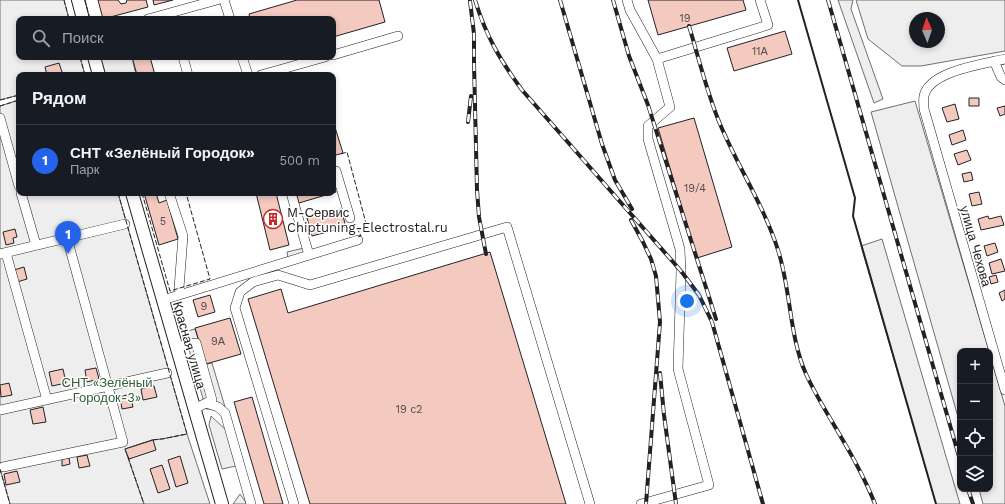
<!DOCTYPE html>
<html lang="ru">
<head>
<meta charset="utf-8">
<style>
  body { margin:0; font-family:"Work Sans",sans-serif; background:#20242c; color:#f1f3f6 }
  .controls { position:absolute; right:12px; bottom:12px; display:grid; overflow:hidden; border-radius:8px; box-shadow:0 2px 6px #0003 }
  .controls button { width:36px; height:36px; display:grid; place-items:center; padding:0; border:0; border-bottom:1px solid #363941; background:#171b24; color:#f1f3f6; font:20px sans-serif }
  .compass { position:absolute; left:909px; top:12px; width:36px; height:36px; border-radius:50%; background:#171b24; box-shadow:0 2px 6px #0003; rotate:358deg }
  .you { position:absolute; left:687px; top:301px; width:14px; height:14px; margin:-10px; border:3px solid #fff; border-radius:50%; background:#1a73e8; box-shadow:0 0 0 6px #1a73e833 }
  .badge { display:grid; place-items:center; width:26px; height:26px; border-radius:50%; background:#2563eb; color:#fff; font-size:13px; font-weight:700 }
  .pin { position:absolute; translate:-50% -33px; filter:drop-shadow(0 1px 2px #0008) }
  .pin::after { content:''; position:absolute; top:21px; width:14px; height:12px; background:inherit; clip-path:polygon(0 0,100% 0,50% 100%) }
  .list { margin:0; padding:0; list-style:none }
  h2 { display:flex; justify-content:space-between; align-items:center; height:52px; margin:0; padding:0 16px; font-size:17px }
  h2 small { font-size:13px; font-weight:400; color:#9ea1a6 }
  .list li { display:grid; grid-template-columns:26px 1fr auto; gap:12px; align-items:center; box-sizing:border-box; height:72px; padding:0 16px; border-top:1px solid #363941 }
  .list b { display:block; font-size:15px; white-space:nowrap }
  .list p { margin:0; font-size:13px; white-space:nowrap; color:#9ea1a6 }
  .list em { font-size:13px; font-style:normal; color:#9ea1a6 }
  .icon { flex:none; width:22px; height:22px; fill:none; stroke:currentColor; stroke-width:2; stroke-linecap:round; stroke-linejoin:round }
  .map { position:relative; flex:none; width:1005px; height:504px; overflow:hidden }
  .search { position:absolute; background:#171b24; box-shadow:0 2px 6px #0003; left:16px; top:16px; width:320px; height:44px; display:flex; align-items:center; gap:10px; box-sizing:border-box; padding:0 14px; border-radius:8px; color:#9ea1a6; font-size:15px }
  .panel { position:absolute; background:#171b24; box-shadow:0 2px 6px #0003; left:16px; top:72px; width:320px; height:124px; border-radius:8px }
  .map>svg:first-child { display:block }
  .green { fill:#eee; stroke:#6f6f6f; fill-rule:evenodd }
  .parking { fill:#ededed; stroke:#6f6f6f }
  .building { fill:#f3c9c0; stroke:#222 }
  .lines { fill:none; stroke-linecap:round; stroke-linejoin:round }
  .minor-casing { stroke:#222; stroke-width:10 }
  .major-casing { stroke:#222; stroke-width:14 }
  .minor { stroke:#fff; stroke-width:9 }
  .major { stroke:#fff; stroke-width:12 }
  .rail-casing { stroke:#222; stroke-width:4 }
  .rail { stroke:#fff; stroke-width:2.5; stroke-dasharray:8; stroke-linecap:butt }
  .fence { stroke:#222; stroke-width:1; stroke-dasharray:5 2; stroke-linecap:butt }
  .wall { stroke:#222; stroke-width:2 }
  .labels { text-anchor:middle; stroke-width:3; stroke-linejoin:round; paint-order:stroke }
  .number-label { font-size:11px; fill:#564c4a }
  .poi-label { font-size:13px; fill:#222; stroke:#fff; text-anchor:start }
  .street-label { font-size:13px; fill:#222; stroke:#fff }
  .park-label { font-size:13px; fill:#2f5e38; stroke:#fff }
</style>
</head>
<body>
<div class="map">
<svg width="1005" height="504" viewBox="0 0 1005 504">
  <rect width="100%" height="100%" fill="#fff"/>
  <path class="green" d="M 0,0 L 64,0 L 69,19 L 19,19 L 19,57 L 80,57 L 85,75 L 19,75 L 19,95 L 0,100 Z
    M 838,0 L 853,0 L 851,9 L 883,99 L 874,103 Z
    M 856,0 L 1005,0 L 1005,51 L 921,66 L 902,66 L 868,39 ZM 915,18 L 939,18 L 939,42 L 915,42 Z
    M 98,57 L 132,57 L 136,75 L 103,75 Z
    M 19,100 L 19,193 L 118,193 L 187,434 L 162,439 L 152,440 L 125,449 L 144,504 L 10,504 L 0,469 L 0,106 Z
    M 915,101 L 989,351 L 960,351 L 960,424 L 871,112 Z
    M 882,239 L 960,504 L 936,504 L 861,246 Z
    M 990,355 L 1005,406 L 1005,504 L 983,504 L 979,489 L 990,489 Z
    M 211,416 L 226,430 L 236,466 L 222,469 L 209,425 Z
    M 240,494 L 247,504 L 233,504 Z"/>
  <path class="parking" d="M 304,248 L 305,253 L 288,258 L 287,252 Z
    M 195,329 L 206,364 L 212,363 L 225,407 L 222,409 L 206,409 L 184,332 Z
    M 187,434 L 210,504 L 144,504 L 125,449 L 152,440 L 162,439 Z"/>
  <path class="building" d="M 98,0 L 118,0 L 121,4 L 126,3 L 127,0 L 146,0 L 148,7 L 103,19 Z
    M 153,0 L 173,0 L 154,5 Z
    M 297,0 L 379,0 L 385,22 L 333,37 L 333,19 L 250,19 L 249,14 Z
    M 648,0 L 743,0 L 746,10 L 658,35 Z
    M 785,31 L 792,54 L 734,71 L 727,48 Z
    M 132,57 L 150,57 L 155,75 L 137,75 Z
    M 59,63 L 63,75 L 47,75 L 45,67 Z
    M 969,98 L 979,98 L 979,106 L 969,106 Z
    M 955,104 L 959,119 L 947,122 L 942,108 Z
    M 1005,106 L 1005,114 L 1000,116 L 997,108 Z
    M 694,118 L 732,247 L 697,258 L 658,128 Z
    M 333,121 L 343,153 L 333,156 Z
    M 963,130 L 966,140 L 952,145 L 949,135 Z
    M 967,150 L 971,160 L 958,165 L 954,154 Z
    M 971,172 L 973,180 L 964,182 L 962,174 Z
    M 333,183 L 336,192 L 299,203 L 296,193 L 333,193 Z
    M 979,192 L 982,204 L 972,206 L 969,194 Z
    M 144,193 L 156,193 L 159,203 L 167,200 L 178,239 L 159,245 Z
    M 256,193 L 276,193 L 289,245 L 270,250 Z
    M 341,209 L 346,227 L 312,236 L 307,218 Z
    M 988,216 L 989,219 L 1001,216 L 1004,225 L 981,230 L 978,219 Z
    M 15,229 L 17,237 L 13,238 L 14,243 L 6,245 L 3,232 Z
    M 995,243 L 998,252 L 987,256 L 984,246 Z
    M 490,252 L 566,504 L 310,504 L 248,299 L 281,289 L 288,313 Z
    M 1001,259 L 1005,271 L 992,274 L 989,263 Z
    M 24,267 L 27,279 L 17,282 L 14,270 Z
    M 996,275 L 998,282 L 991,284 L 989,277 Z
    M 1005,290 L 1005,299 L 1002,301 L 999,293 Z
    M 210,295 L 215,312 L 198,317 L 193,300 Z
    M 230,318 L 241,354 L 206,364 L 195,328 Z
    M 96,368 L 99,379 L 87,382 L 85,370 Z
    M 63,369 L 66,383 L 52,386 L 49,372 Z
    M 9,383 L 12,395 L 1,397 L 0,385 Z
    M 154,386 L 157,397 L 143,400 L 141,389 Z
    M 130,394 L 133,407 L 122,409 L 120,397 Z
    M 252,397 L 283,504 L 264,504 L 234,402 Z
    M 43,407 L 46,422 L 33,424 L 30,410 Z
    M 153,440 L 156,450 L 129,459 L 125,449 Z
    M 87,455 L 90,466 L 79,468 L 77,457 Z
    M 180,456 L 188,483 L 176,487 L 168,460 Z
    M 69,458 L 70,464 L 62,466 L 62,459 Z
    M 162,465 L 170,489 L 158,493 L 150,469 Z
    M 17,471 L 20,482 L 6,485 L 4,474 Z"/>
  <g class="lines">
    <defs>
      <path id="minor" d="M 224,0 L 230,19
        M 627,0 L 630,10 L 657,59
        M 148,19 L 217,0
        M 333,55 L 398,36
        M 183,57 L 188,75
        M 242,57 L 248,75
        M 1005,59 C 984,64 929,71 924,96 C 923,100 924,105 924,109 L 1005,390
        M 994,61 L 1001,77 L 1005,80
        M 261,75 L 325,57
        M 0,118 L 19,186
        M 333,172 L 336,171 L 350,218
        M 21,193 L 36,245
        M 169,193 L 183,236 L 179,288 L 181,294
        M 291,193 L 309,255
        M 6,253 L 47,400
        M 0,254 L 125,224
        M 163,300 L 358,240
        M 176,347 L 196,343 L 212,400 L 194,409
        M 206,403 L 218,407 L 225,413 L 251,504
        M 0,410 L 167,373
        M 3,467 L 123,442 L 67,238
        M 294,504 L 235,308 L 240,292 L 253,282 L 278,275 L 310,285 L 507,227 L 590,504
        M 641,504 L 709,485 L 678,369 L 681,271 L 680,249 L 648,139 L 648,126 L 670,107 L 657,59 L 768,25 L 760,0"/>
      <path id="major" d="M 78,0 L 83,19
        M 94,57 L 99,75
        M 132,193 L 222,504"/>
    </defs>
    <use href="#minor" class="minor-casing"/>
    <use href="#major" class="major-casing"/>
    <use href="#minor" class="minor"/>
    <use href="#major" class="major"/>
    <defs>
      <path id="rail" d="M 475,0 C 486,36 500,60 522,90 L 681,271 L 699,295 L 712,322 L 763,504
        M 560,0 L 602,144 L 615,180 L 632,209
        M 613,0 L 629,56 L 648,105 L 716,319
        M 828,0 L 960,460
        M 470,1 L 474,34 L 474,67
        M 689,26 C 699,59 707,93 720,124 C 738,167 764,206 778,250 C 791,290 789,336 806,374 C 816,396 829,416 841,437 C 854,459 866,481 875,504
        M 474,63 L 477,190 L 479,217 L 486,254
        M 468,122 L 471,96
        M 631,220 L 643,242 L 651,259 L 656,276 L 660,322 L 646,504
        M 660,373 L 664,415 L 676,504
        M 968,489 L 973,504"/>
    </defs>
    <use href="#rail" class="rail-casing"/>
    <use href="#rail" class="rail"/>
    <path class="fence" d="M 64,0 L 69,19
      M 85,0 L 90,19
      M 80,57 L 85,75
      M 0,100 L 19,95
      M 0,106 L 19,100
      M 341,154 L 347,152 L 367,227 L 358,230 L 361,236 L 357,237
      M 118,193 L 187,434 L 162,439 L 151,440
      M 142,193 L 170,291 L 210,279 L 186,193
      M 128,457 L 144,504
      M 0,469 L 10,504"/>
    <path class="wall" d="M 798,0 L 855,198 L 853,216 L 936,504"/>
  </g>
  <defs>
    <symbol id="building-ring" viewBox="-11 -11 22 22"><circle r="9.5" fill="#fff" stroke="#c62828" stroke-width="1.5"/><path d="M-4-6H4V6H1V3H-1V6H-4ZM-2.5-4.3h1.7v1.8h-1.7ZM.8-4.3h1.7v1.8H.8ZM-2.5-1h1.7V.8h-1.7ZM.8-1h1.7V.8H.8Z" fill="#c62828"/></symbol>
  </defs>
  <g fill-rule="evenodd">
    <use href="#building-ring" x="262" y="208" width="22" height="22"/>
  </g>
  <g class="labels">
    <g class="number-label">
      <text x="685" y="22">19</text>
      <text x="760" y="55">11А</text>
      <text x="695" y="192">19/4</text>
      <text x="163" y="225">5</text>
      <text x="204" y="310">9</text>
      <text x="218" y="345">9А</text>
      <text x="409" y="413">19 с2</text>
    </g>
    <g class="poi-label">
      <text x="287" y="217">M-Сервис<tspan x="287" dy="15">Chiptuning-Electrostal.ru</tspan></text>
    </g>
    <g class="street-label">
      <text transform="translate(976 246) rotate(74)" y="5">улица Чехова</text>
      <text transform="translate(190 345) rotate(74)" y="5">Красная улица</text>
    </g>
    <g class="park-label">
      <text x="107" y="387">СНТ «Зелёный<tspan x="107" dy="15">Городок-3»</tspan></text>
    </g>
  </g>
</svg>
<div class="controls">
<button>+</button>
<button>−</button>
<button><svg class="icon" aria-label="locate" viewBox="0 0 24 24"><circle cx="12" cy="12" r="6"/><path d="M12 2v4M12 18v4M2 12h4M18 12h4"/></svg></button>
<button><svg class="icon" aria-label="layers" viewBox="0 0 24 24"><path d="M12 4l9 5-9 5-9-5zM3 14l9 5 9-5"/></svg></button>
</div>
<svg class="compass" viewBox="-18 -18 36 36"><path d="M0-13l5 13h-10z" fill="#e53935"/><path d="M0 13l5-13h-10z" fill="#9ea1a6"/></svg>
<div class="you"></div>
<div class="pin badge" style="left:68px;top:254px">1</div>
<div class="search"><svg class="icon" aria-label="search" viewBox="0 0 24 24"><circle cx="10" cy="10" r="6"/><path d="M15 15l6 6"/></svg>Поиск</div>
<section class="panel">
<h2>Рядом<small></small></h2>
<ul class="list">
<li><span class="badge">1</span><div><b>СНТ «Зелёный Городок»</b><p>Парк</p></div><em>500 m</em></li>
</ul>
</section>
</div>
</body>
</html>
